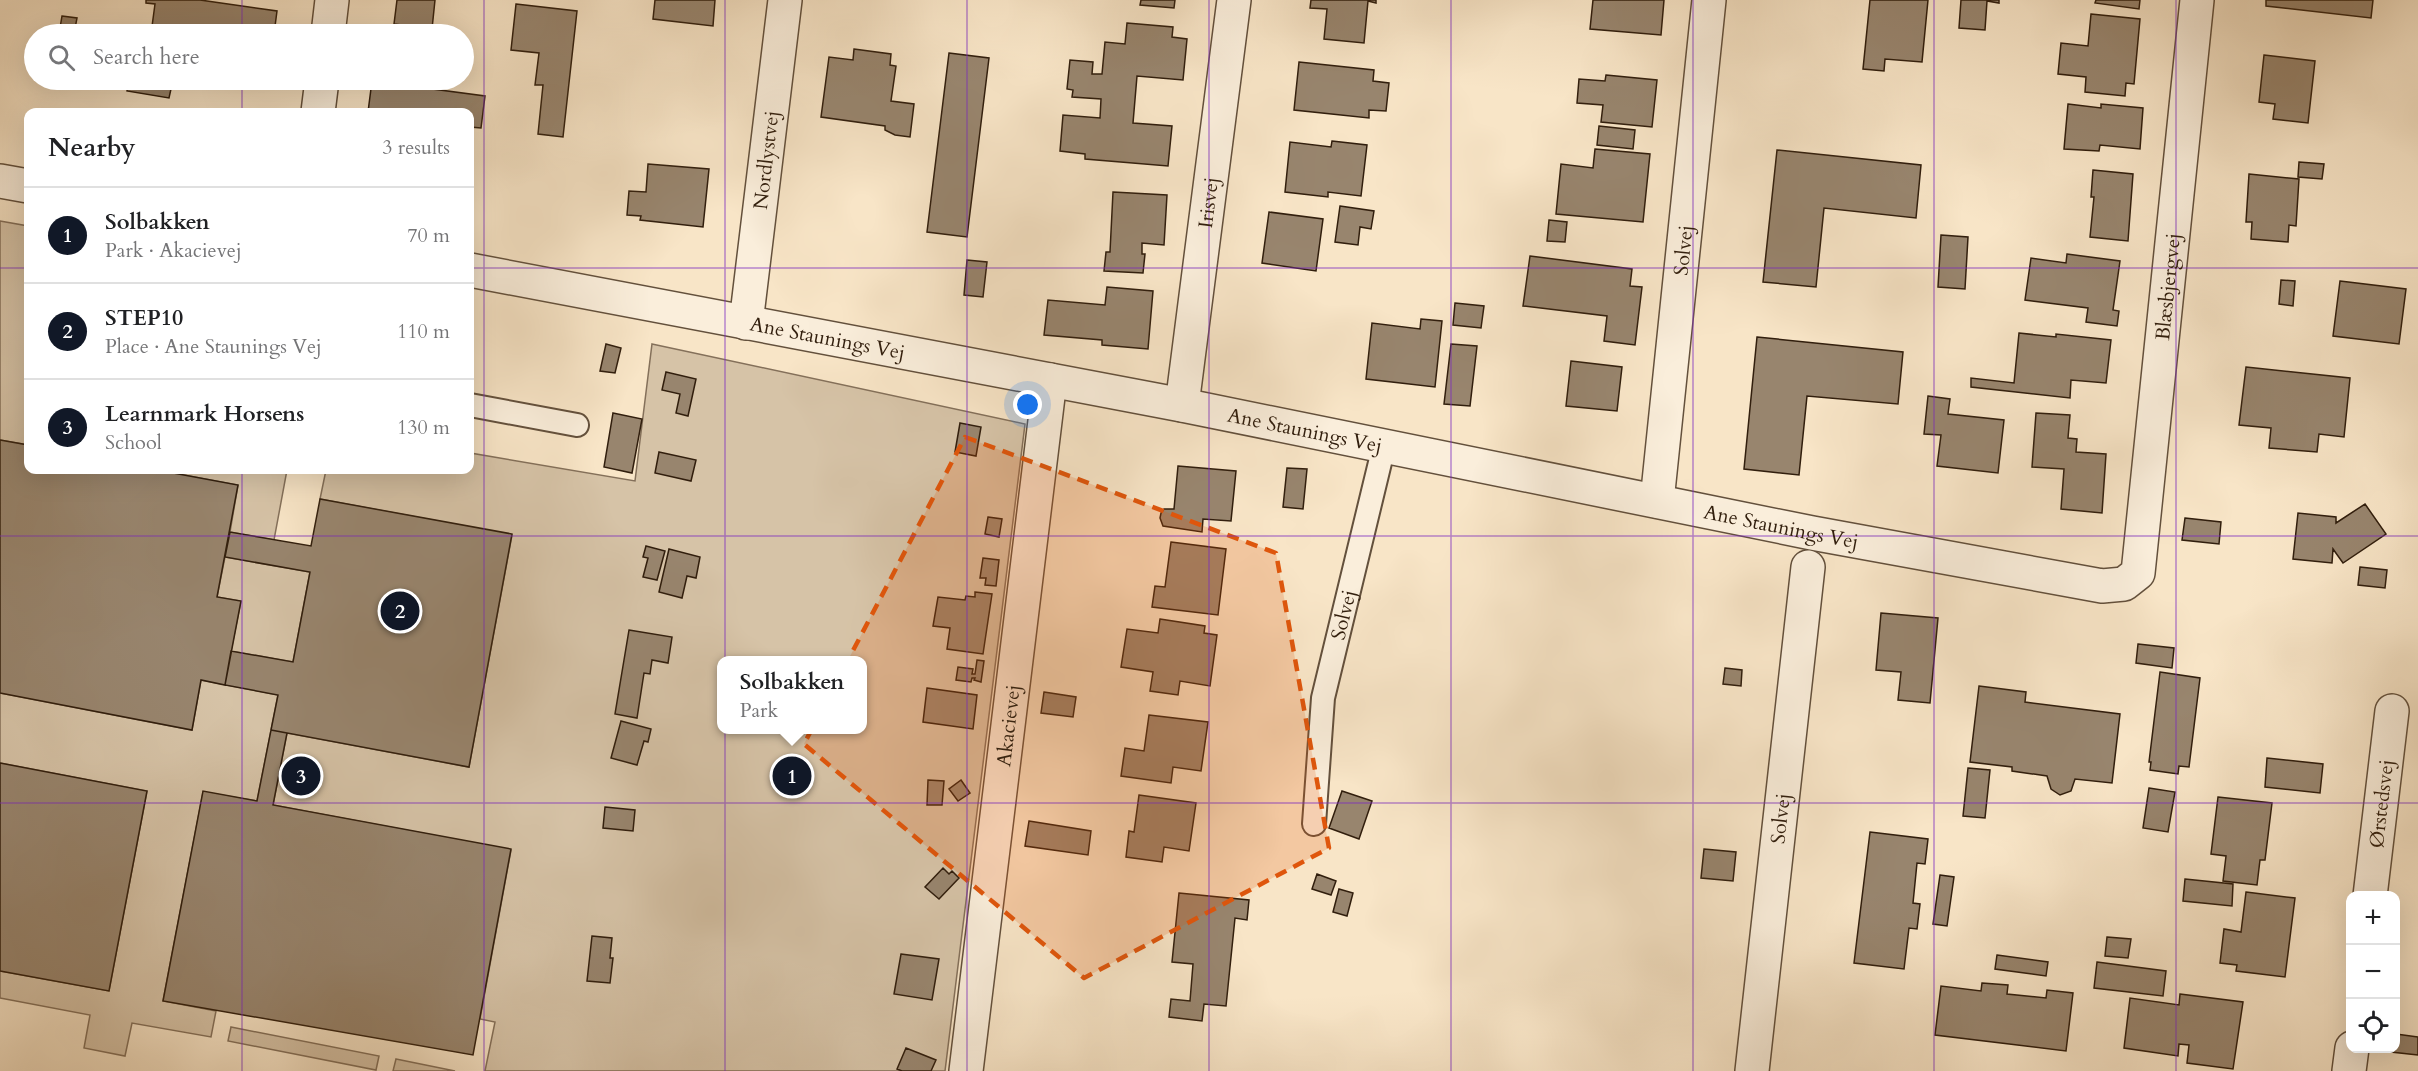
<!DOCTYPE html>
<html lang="en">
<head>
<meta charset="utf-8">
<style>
  body { margin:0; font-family:Cardo,serif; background:#f2f2f2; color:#202124 }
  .controls { position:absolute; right:18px; bottom:18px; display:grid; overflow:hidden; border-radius:12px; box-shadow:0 6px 24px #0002 }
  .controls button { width:54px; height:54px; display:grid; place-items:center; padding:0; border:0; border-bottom:2px solid #e0e0e0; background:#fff; color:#202124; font:30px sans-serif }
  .you { position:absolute; left:1028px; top:405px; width:21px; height:21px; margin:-15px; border:4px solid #fff; border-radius:50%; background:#1a73e8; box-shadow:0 0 0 9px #1a73e833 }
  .badge { display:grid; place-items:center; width:39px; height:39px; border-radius:50%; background:#111827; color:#fff; font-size:20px; font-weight:700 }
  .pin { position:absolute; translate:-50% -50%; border:3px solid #fff; box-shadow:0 2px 6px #0006 }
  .popup { position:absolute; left:717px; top:656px; width:150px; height:78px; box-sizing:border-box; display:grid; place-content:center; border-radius:12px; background:#fff; filter:drop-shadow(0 2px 4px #0005); font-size:20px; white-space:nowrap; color:#757577 }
  .popup b { font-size:22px; color:#202124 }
  .popup::after { content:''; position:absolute; left:50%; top:100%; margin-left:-12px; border:12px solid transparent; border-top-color:#fff }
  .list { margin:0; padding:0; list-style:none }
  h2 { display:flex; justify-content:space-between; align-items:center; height:78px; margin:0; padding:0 24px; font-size:26px }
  h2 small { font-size:20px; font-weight:400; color:#757577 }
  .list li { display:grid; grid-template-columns:39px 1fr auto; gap:18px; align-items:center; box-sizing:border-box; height:96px; padding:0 24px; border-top:2px solid #e0e0e0 }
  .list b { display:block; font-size:22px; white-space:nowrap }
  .list p { margin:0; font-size:20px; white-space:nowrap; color:#757577 }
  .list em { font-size:20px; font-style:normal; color:#757577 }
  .icon { flex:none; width:33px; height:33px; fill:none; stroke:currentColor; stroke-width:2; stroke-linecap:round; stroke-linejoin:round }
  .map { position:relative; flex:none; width:2418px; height:1071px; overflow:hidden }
  .search { position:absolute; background:#fff; box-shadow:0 6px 24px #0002; left:24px; top:24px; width:450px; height:66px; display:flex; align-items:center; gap:15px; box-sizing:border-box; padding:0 21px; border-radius:33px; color:#757577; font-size:22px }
  .panel { position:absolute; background:#fff; box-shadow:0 6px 24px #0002; left:24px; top:108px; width:450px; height:366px; border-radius:12px }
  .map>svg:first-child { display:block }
  .green { fill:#d6c3a7; stroke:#84705a; stroke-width:1.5; fill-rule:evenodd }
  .building { fill:#98856e; stroke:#311e0d; stroke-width:1.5 }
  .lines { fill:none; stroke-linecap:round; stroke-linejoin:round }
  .service-casing { stroke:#63503c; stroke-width:26 }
  .minor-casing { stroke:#63503c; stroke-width:36 }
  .service { stroke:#faeedb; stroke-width:22 }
  .minor { stroke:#faeedb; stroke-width:33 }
  .marked { fill:#df560c; fill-opacity:0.2; stroke:#df560c; stroke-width:4.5; stroke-dasharray:12 8; stroke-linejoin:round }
  .grid { fill:none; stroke:#7b2cbf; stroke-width:1.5; stroke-opacity:0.55 }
  .labels { text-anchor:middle; stroke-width:4.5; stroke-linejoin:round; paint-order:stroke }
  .street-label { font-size:20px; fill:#311e0d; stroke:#faeedb }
</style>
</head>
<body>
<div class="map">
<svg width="2418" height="1071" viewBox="0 0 2418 1071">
  <rect width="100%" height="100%" fill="#f8e5c7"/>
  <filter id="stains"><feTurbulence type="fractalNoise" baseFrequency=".00333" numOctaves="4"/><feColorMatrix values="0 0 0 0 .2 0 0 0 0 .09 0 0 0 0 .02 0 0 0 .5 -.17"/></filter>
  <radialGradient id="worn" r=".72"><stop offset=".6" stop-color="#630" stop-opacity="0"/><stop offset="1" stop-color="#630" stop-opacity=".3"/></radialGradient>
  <path class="green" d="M 0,221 L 28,226 L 28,445 L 0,440 Z
    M 652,344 L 1025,424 L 945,1071 L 485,1071 L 495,1022 L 480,1019 L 511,850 L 273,805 L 287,733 L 469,767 L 512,535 L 320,499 L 326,470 L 470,470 L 470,453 L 635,481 ZM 722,660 L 862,660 L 862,730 L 722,730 Z
    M 157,470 L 287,470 L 274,540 L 230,532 L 238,485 Z
    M 225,557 L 310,572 L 293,662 L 231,651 L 241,601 L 217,597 Z
    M 201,680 L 278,695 L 257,801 L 203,792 L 163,1001 L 216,1011 L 211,1037 L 132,1023 L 125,1056 L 84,1048 L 90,1015 L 0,998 L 0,971 L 109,991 L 147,791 L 0,763 L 0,693 L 192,730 Z
    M 231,1027 L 379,1056 L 376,1070 L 228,1041 Z
    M 396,1059 L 455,1071 L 393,1071 Z"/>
  <path class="building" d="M 146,0 L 200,0 L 277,11 L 274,34 L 151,34 L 155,4 L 146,3 Z
    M 397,0 L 435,0 L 432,29 L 394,24 Z
    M 655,0 L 715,0 L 713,26 L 653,19 Z
    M 1141,0 L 1175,0 L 1174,8 L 1140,5 Z
    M 1311,0 L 1376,0 L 1376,3 L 1368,1 L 1364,43 L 1324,39 L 1327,9 L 1310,8 Z
    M 1593,0 L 1664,0 L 1661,35 L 1590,29 Z
    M 1870,0 L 1928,0 L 1922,62 L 1885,59 L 1884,71 L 1863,69 Z
    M 1961,0 L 1999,0 L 1999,3 L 1987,1 L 1985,30 L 1959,28 Z
    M 2096,0 L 2140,0 L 2139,9 L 2095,3 Z
    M 2266,0 L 2373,0 L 2371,18 L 2266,6 Z
    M 516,4 L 577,11 L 563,137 L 538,134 L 543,85 L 535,85 L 539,53 L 511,50 Z
    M 2091,14 L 2140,19 L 2134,84 L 2126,83 L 2125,96 L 2085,92 L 2086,77 L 2058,74 L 2061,43 L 2088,46 Z
    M 62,16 L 77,18 L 74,34 L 59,34 Z
    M 1127,23 L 1173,27 L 1172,37 L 1187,39 L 1183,80 L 1137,76 L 1133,123 L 1172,126 L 1168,166 L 1085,159 L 1085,154 L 1060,151 L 1063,115 L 1100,118 L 1101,99 L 1072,97 L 1073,90 L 1067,89 L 1070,60 L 1093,62 L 1092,74 L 1102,74 L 1105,42 L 1125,44 Z
    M 854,49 L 891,54 L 890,65 L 896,66 L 891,101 L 914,104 L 910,137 L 895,135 L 885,130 L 885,126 L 821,117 L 829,57 L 853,60 Z
    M 949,53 L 989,58 L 967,237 L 927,232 Z
    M 2264,55 L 2315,61 L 2308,123 L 2273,119 L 2275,104 L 2259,102 Z
    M 1299,62 L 1374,70 L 1373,81 L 1389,83 L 1386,111 L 1369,110 L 1369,118 L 1294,110 Z
    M 1606,75 L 1657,80 L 1652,127 L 1601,122 L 1603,105 L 1577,103 L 1579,79 L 1605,81 Z
    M 129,80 L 173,80 L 169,98 L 127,91 Z
    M 372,81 L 485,96 L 481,128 L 470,127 L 470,112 L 368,112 Z
    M 2068,104 L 2101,108 L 2101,104 L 2143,108 L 2140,149 L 2100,145 L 2099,151 L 2064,149 Z
    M 1599,126 L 1635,130 L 1633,149 L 1597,145 Z
    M 1332,141 L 1367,145 L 1361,196 L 1328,192 L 1328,197 L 1285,192 L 1290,142 L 1331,147 Z
    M 1595,149 L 1650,154 L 1643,222 L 1556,214 L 1561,164 L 1593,168 Z
    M 1777,150 L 1921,165 L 1916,218 L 1824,208 L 1816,287 L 1763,282 Z
    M 2299,162 L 2324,164 L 2322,179 L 2298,177 Z
    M 648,164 L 709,169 L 703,227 L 640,220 L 641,216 L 627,215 L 629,191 L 646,192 Z
    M 2093,170 L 2133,174 L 2128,241 L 2090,237 L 2094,197 L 2091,197 Z
    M 2249,174 L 2299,179 L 2296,226 L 2289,225 L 2288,242 L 2251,239 L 2252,222 L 2246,222 Z
    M 1113,192 L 1167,195 L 1164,245 L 1142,243 L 1142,254 L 1145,254 L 1143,273 L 1104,271 L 1106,252 L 1110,252 Z
    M 1340,206 L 1374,211 L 1371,229 L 1360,227 L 1358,245 L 1335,242 Z
    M 1269,212 L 1323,219 L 1316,271 L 1262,263 Z
    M 1549,220 L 1567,222 L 1565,242 L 1547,241 Z
    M 1941,235 L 1968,237 L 1965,289 L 1938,287 Z
    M 2067,254 L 2120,261 L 2113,310 L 2119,311 L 2117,326 L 2086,322 L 2088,308 L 2025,300 L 2031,258 L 2066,263 Z
    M 1530,256 L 1632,269 L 1630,286 L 1642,287 L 1635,345 L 1604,341 L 1607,316 L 1523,306 Z
    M 967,260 L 987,262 L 983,297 L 964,295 Z
    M 2281,280 L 2295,281 L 2293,306 L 2279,304 Z
    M 2340,281 L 2406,289 L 2399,344 L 2333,336 Z
    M 1107,287 L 1153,291 L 1148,349 L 1102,345 L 1102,340 L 1044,335 L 1048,300 L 1105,305 Z
    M 1455,303 L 1484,306 L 1481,328 L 1453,325 Z
    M 1421,319 L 1442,321 L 1435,387 L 1366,379 L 1372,323 L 1420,329 Z
    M 2019,333 L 2056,337 L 2056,334 L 2111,340 L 2106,383 L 2071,380 L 2070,398 L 1971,387 L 1971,378 L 2014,383 Z
    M 1757,337 L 1903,352 L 1898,404 L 1807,396 L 1799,475 L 1744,469 Z
    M 606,344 L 621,348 L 615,373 L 600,371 Z
    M 1451,344 L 1477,346 L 1470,406 L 1444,404 Z
    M 1571,361 L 1622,367 L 1617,411 L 1566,406 Z
    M 2246,367 L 2350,378 L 2344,437 L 2319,434 L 2317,452 L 2269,448 L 2271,428 L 2239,425 Z
    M 666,372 L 696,379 L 688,416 L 676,413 L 680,394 L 662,390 Z
    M 1928,396 L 1950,399 L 1948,414 L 2004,420 L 1998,473 L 1937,466 L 1941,435 L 1924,434 Z
    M 613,413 L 642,419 L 632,473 L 604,467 Z
    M 2036,413 L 2070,415 L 2068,438 L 2077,439 L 2076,452 L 2106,454 L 2102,513 L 2061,509 L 2064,469 L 2032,467 Z
    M 960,423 L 981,427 L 976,456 L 955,452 Z
    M 0,440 L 28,445 L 28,470 L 157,470 L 238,485 L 217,597 L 241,601 L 225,685 L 201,680 L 192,730 L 0,693 Z
    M 659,452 L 696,460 L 691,481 L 655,473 Z
    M 1178,466 L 1236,471 L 1231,521 L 1203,519 L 1202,532 L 1163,526 L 1160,518 L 1161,513 L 1164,509 L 1174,509 Z
    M 1287,468 L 1307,469 L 1303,509 L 1283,507 Z
    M 320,499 L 512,534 L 469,767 L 271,730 L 278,695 L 225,685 L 231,651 L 293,662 L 310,572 L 225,557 L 230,532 L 311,546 Z
    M 2365,504 L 2386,534 L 2343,563 L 2333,549 L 2332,563 L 2293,559 L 2298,513 L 2336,517 L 2336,523 Z
    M 988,517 L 1002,519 L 999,537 L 985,534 Z
    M 2185,518 L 2221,522 L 2219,544 L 2182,540 Z
    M 1171,542 L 1226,549 L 1218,615 L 1152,607 L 1155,586 L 1165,587 Z
    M 646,546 L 665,551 L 657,580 L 643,577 L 648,558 L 643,557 Z
    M 669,549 L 700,557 L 696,578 L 687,576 L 682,598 L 659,592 Z
    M 983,558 L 999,560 L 996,586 L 985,585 L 986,578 L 980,578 Z
    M 2360,567 L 2387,570 L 2385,588 L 2358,585 Z
    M 975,592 L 992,594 L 983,654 L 947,649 L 950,628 L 933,626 L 938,597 L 965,600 L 966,596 L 975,597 Z
    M 1881,613 L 1938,618 L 1930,703 L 1898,700 L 1901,672 L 1876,670 Z
    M 1160,619 L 1205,626 L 1204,633 L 1217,635 L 1210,686 L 1180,681 L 1178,695 L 1150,691 L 1153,672 L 1121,667 L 1127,629 L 1158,633 Z
    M 629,630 L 672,637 L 668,663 L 652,660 L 650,674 L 644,673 L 637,718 L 615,714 Z
    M 2138,644 L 2174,648 L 2172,668 L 2136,663 Z
    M 977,660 L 984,661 L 981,682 L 974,680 L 975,678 L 972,678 L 971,682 L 956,680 L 958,667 L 973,669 L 972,674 L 975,674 Z
    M 1725,668 L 1742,670 L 1741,686 L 1723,684 Z
    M 2160,672 L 2200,678 L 2189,767 L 2179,766 L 2178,774 L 2150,770 L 2151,762 L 2149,762 Z
    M 1979,686 L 2026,692 L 2025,702 L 2120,714 L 2112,783 L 2075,779 L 2071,791 L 2060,795 L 2051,789 L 2047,776 L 2012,771 L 2012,767 L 1970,762 Z
    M 927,688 L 977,695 L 973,729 L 923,722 Z
    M 1044,692 L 1076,697 L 1073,717 L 1041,713 Z
    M 1149,715 L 1208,722 L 1201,771 L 1173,767 L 1171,783 L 1121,776 L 1125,748 L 1144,751 Z
    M 621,721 L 651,729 L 648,742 L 644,741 L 637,765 L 611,758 Z
    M 271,730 L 287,733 L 273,805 L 511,849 L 473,1055 L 163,1001 L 203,791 L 257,801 Z
    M 2267,758 L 2323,764 L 2320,793 L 2265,787 Z
    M 0,763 L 147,791 L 109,991 L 0,971 Z
    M 1968,768 L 1990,770 L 1985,818 L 1963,816 Z
    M 928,780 L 944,781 L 942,805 L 927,805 Z
    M 961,780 L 970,793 L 958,801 L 949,789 Z
    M 2149,788 L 2175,792 L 2168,832 L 2143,828 Z
    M 1342,791 L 1372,801 L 1359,839 L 1329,828 Z
    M 1139,795 L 1196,803 L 1189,851 L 1164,847 L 1162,862 L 1126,857 L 1129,831 L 1134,832 Z
    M 2218,797 L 2272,803 L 2265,860 L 2260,860 L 2257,885 L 2223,881 L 2226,856 L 2211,854 Z
    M 605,807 L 635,810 L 633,831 L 603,828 Z
    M 1029,821 L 1091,831 L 1088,855 L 1025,846 Z
    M 1870,832 L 1928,839 L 1925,864 L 1917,863 L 1913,903 L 1920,904 L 1917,929 L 1909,928 L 1904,969 L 1854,963 Z
    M 1704,849 L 1736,852 L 1733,881 L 1701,878 Z
    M 943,868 L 949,874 L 952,871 L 959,878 L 939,899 L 925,887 Z
    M 1317,874 L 1336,881 L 1331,895 L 1312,889 Z
    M 1940,875 L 1954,877 L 1947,926 L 1933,924 Z
    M 2185,879 L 2233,884 L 2232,906 L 2183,901 Z
    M 1339,889 L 1353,893 L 1347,916 L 1333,912 Z
    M 2246,892 L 2295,898 L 2285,977 L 2236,971 L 2237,965 L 2220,963 L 2224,929 L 2241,932 Z
    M 1179,893 L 1249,900 L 1247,920 L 1235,918 L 1226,1006 L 1204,1004 L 1202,1021 L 1169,1017 L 1171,999 L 1190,1001 L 1193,964 L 1172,962 Z
    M 592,936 L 612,938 L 610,958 L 613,958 L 610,983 L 587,981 Z
    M 2107,937 L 2131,939 L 2128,958 L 2105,956 Z
    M 901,954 L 939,959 L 932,1000 L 894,994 Z
    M 1997,955 L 2048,962 L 2046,976 L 1995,969 Z
    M 2097,962 L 2166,971 L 2163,996 L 2094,988 Z
    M 1982,983 L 2008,985 L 2007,994 L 2046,998 L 2047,990 L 2073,993 L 2066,1051 L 1935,1035 L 1941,986 L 1981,991 Z
    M 2180,994 L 2243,1002 L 2233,1069 L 2187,1063 L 2189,1045 L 2179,1044 L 2178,1056 L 2124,1048 L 2130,998 L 2179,1005 Z
    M 2396,1034 L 2418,1037 L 2418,1055 L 2391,1052 L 2391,1048 L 2396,1048 Z
    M 906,1048 L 936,1060 L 931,1071 L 902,1071 L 897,1069 Z"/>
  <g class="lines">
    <defs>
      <g id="service">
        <path d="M 470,405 L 577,425"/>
        <path id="s1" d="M 1314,824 L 1323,698 L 1384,446"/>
      </g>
      <g id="minor">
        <path d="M 328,34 L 332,0"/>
        <path d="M 318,112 L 322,80"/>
        <path d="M 0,181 L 28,186"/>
        <path id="s2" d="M 470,270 L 1182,405 L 1812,533 L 2102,586 L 2124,584 L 2138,573 L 2197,0"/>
        <path id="s3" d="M 746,323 L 785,0"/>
        <path id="s4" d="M 1182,405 L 1234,0"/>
        <path id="s5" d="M 1657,501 L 1709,0"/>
        <path id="s6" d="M 2370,896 L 2392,711"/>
        <path id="s7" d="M 966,1071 L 1050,380"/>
        <path id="s8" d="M 1752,1071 L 1808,567"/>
        <path d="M 2349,1071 L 2352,1048"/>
      </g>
    </defs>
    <use href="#service" class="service-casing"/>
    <use href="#minor" class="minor-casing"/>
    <use href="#service" class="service"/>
    <use href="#minor" class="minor"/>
  </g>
  <path class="marked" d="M 965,437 L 1276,553 L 1329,848 L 1084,978 L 804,744 Z"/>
  <path class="grid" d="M 242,0 L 242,34M 484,0 L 484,1071M 725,0 L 725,1071M 967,0 L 967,1071M 1209,0 L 1209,1071M 1451,0 L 1451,1071M 1693,0 L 1693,1071M 1934,0 L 1934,1071M 2176,0 L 2176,1071M 242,80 L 242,112M 0,268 L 28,268M 470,268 L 2418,268M 242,470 L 242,1071M 0,536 L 2418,536M 0,803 L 2418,803"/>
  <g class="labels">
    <g class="street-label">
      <text dy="7" stroke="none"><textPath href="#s3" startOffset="164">Nordlystvej</textPath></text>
      <text dy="7" stroke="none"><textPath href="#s4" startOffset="204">Irisvej</textPath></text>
      <text dy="7" stroke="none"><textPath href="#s5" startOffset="252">Solvej</textPath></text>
      <text dy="7" stroke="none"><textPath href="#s2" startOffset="1990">Blæsbjergvej</textPath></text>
      <text dy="7" stroke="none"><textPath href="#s2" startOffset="364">Ane Staunings Vej</textPath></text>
      <text dy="7" stroke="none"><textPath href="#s2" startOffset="850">Ane Staunings Vej</textPath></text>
      <text dy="7" stroke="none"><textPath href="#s2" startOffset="1336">Ane Staunings Vej</textPath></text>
      <text dy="7" stroke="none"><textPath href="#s1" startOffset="212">Solvej</textPath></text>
      <text dy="7" stroke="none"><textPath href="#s7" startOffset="348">Akacievej</textPath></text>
      <text dy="7" stroke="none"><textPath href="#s6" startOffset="93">Ørstedsvej</textPath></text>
      <text dy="7" stroke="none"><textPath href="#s8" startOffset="254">Solvej</textPath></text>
    </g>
  </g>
  <rect width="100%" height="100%" filter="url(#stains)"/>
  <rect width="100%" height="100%" fill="url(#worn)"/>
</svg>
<div class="controls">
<button>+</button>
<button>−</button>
<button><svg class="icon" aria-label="locate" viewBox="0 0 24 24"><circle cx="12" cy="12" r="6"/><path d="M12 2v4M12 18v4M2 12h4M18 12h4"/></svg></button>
</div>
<div class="you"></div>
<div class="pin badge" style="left:792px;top:776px">1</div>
<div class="popup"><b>Solbakken</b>Park</div>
<div class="pin badge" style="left:400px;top:611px">2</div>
<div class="pin badge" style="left:301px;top:776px">3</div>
<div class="search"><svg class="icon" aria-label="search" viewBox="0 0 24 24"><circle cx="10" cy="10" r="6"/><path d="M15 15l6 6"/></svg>Search here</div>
<section class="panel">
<h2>Nearby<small>3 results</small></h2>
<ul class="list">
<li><span class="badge">1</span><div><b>Solbakken</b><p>Park · Akacievej</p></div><em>70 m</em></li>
<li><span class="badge">2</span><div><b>STEP10</b><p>Place · Ane Staunings Vej</p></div><em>110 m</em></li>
<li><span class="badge">3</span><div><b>Learnmark Horsens</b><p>School</p></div><em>130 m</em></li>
</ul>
</section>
</div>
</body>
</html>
